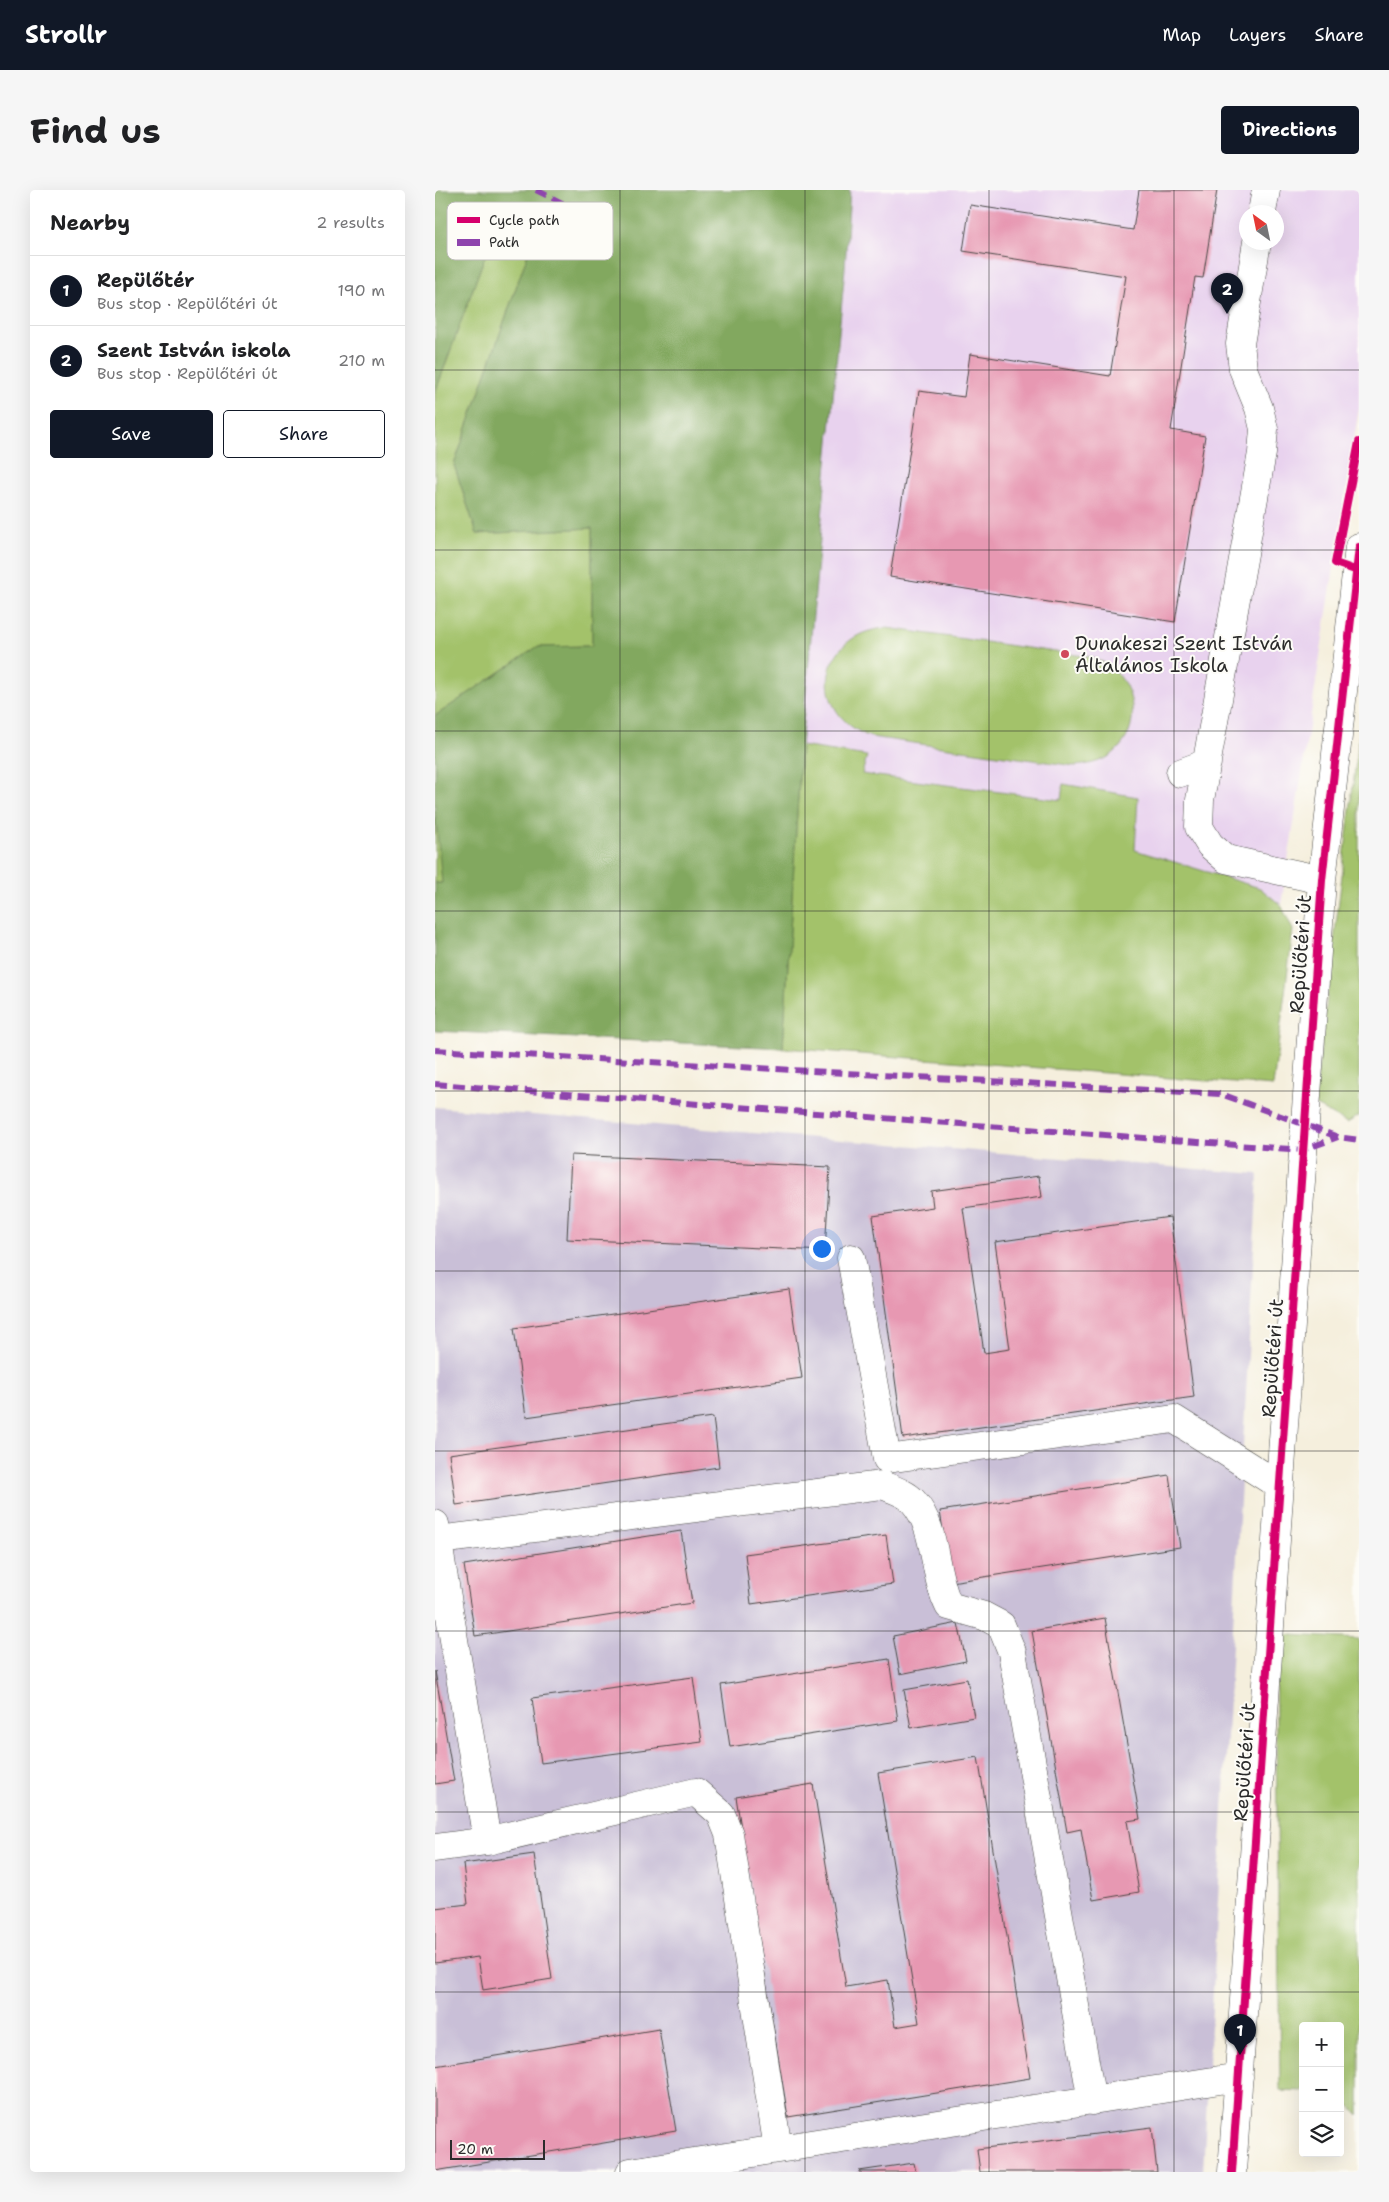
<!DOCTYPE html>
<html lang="en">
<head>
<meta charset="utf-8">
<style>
  body { margin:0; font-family:"Shantell Sans",sans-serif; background:#f6f6f6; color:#202124 }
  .controls { position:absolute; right:15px; bottom:15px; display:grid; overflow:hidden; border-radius:5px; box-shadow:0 5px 20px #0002 }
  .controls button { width:45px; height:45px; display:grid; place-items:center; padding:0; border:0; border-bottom:1px solid #e0e0e0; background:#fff; color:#202124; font:25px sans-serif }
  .compass { position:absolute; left:804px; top:15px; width:45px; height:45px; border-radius:50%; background:#fff; box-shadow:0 5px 20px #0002; rotate:327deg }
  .scale { position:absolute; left:15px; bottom:12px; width:95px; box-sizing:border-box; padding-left:5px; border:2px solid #2b2b2b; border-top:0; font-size:14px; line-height:18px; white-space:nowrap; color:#2b2b2b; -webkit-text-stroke:4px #fdfcf7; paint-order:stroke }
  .you { position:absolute; left:386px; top:1058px; width:18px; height:18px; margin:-12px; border:4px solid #fff; border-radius:50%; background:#1a73e8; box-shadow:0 0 0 8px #1a73e833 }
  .badge { display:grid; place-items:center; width:32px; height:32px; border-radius:50%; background:#111827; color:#fff; font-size:16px; font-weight:700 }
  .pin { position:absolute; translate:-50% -41px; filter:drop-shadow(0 1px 2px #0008) }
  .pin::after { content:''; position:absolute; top:26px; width:18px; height:15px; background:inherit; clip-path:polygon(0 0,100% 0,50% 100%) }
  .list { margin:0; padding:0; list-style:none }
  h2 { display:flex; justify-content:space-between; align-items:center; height:65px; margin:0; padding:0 20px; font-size:21px }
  h2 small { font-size:16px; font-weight:400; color:#757577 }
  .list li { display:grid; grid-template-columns:32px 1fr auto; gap:15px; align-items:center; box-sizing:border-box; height:70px; padding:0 20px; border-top:1px solid #e0e0e0 }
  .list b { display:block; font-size:19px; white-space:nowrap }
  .list p { margin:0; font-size:16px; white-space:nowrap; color:#757577 }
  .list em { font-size:16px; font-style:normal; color:#757577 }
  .actions { display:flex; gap:10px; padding:15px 20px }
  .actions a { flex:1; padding:11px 0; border:1px solid #111827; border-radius:5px; text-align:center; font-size:18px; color:#111827 }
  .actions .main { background:#111827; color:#fff }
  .icon { flex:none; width:28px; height:28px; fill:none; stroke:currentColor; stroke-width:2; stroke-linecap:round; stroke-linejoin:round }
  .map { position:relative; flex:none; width:924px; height:1982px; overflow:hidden; border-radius:5px }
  header { display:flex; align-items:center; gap:30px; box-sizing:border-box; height:70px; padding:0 25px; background:#111827; color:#fff }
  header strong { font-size:24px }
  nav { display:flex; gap:28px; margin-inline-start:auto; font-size:18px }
  .intro { display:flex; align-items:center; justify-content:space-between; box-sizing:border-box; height:120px; padding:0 30px }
  h1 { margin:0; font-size:35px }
  .button { padding:12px 22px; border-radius:5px; background:#111827; color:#fff; font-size:18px; font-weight:700 }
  main { display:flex; gap:30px; padding:0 30px }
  aside { flex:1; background:#fff; border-radius:5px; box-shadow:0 5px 20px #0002 }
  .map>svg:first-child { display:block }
  .built { fill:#e8d2ee; fill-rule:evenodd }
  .industrial { fill:#c9bfd7 }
  .green { fill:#a3c26a; stroke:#67764a }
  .forest { fill:#82a85e; stroke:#566a44 }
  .building { fill:#e798b2 }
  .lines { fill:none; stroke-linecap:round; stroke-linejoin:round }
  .minor-casing { stroke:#494846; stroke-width:29 }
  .minor { stroke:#fff; stroke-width:28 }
  .quiet { stroke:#8e44ad; stroke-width:6; stroke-dasharray:12 6; stroke-linecap:butt }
  .cycleway-casing { stroke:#fdfcf7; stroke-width:11 }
  .cycleway { stroke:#d6006c; stroke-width:8 }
  .grid { fill:none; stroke:#2b2b2b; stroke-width:1; stroke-opacity:0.55 }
  .poi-dot { fill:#d1495b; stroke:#fdfcf7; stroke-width:2 }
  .labels { text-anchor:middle; stroke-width:4; stroke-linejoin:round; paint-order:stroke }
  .poi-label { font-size:19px; fill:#2b2b2b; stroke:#fdfcf7; text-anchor:start }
  .street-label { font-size:19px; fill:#2b2b2b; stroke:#fdfcf7 }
  .key { fill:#fdfcf7; stroke:#bebdba; stroke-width:1 }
  .key-label { font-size:14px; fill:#2b2b2b }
</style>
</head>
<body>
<header>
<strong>Strollr</strong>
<nav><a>Map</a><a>Layers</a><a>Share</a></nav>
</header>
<div class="intro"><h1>Find us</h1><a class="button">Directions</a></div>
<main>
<aside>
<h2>Nearby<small>2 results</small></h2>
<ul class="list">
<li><span class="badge">1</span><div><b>Repülőtér</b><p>Bus stop · Repülőtéri út</p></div><em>190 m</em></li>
<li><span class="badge">2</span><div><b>Szent István iskola</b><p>Bus stop · Repülőtéri út</p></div><em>210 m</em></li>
</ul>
<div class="actions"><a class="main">Save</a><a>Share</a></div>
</aside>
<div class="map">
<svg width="924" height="1982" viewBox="0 0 924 1982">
  <rect width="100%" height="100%" fill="#fdfcf7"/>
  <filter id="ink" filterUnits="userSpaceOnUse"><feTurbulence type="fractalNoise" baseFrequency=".02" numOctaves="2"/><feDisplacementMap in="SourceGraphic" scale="10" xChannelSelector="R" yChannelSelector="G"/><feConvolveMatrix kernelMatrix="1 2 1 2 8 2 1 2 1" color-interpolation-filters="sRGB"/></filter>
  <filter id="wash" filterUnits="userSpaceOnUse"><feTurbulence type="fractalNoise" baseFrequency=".0096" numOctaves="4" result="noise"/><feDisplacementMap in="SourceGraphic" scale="20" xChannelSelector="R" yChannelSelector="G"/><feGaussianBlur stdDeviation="1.12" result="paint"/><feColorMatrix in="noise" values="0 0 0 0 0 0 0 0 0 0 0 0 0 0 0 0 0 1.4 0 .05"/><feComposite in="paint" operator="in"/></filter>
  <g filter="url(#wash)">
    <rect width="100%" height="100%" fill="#f5efdd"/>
    <path class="built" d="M 415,0 L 924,0 L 924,218 L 846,715 L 858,740 L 838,896 L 348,858 L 366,556 L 410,78 ZM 812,22 L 842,22 L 842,52 L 812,52 Z"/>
    <path class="industrial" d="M 0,917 L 823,984 L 768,1982 L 0,1982 Z"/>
    <path class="green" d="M 56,49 L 97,52 L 19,275 L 42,344 L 157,338 L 157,456 L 102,457 L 0,526 L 0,203 Z
      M 452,438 L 656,467 C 662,470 669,472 673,475 C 704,497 707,546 673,567 C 662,573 651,575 640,576 L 436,547 C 371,523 383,442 452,438 Z
      M 924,546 L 924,926 L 912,933 L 879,915 Z
      M 366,556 L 432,566 L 427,584 L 626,610 L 628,594 L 703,607 L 700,660 L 825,698 L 846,715 L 858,740 L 838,896 L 348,858 Z
      M 0,620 L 8,693 L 0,693 Z
      M 840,1444 L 924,1449 L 924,1926 L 905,1904 L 905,1836 L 868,1836 L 868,1901 L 845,1900 Z"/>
    <path class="forest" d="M 0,0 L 415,0 L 410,78 L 366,556 L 348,858 L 0,841 L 0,693 L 7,693 L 0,620 L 0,526 L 102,457 L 157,456 L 157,338 L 42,344 L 19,275 L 97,52 L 56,49 L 0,203 Z"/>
    <g id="blocks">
      <path class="building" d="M 704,0 L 782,0 L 768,88 L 760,87 L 736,240 L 770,246 L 740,432 L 455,387 L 484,201 L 529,207 L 535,164 L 675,186 L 691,86 L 528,61 L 535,15 L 698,40 Z
        M 136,965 L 395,977 L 390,1061 L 132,1049 Z
        M 604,986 L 607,1007 L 528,1018 L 549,1163 L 575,1159 L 560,1052 L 735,1027 L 759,1207 L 468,1248 L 438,1026 L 498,1017 L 496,1001 Z
        M 354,1099 L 367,1188 L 91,1227 L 79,1138 Z
        M 278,1227 L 284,1277 L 21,1315 L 14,1264 Z
        M 734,1285 L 745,1357 L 516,1392 L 505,1321 Z
        M 246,1341 L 257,1413 L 40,1446 L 29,1375 Z
        M 451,1345 L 458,1394 L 316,1414 L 310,1364 Z
        M 670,1428 L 705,1629 L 692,1631 L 704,1702 L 658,1710 L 646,1639 L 632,1642 L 597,1441 Z
        M 523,1433 L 531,1471 L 465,1484 L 458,1446 Z
        M 454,1469 L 463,1531 L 295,1557 L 286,1495 Z
        M 0,1481 L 19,1591 L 0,1594 Z
        M 258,1487 L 267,1552 L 106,1573 L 97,1508 Z
        M 532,1489 L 539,1527 L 476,1538 L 469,1500 Z
        M 543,1567 L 595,1888 L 353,1927 L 301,1607 L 378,1594 L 411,1797 L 453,1790 L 460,1837 L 484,1833 L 443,1583 Z
        M 99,1664 L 117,1789 L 48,1800 L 43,1767 L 0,1773 L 0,1718 L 33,1714 L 28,1674 Z
        M 224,1839 L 241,1941 L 0,1981 L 0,1876 Z
        M 717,1937 L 722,1982 L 545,1982 L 542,1959 Z
        M 479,1973 L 481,1982 L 424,1982 L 424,1981 Z"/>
    </g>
  </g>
  <g filter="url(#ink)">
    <use href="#blocks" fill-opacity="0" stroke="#494846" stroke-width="1"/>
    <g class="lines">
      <defs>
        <path id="minor" d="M 827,22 L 831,0
          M 822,52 L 805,154 L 808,179 L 824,218 L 829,239 L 827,263 L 765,610 L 764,637 L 775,655 L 791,669 L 887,690
          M 745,583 L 772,573
          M 416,1068 L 452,1269 L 739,1229 L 845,1296
          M 0,1334 L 52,1651
          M 3,1350 L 447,1295 C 457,1299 471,1303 478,1311 C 503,1339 497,1383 514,1416 L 549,1426 L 566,1435 L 577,1462 L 657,1911
          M 0,1658 L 52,1651 L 261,1602 L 286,1624 L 294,1644 L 343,1959 L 195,1982
          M 343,1959 L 804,1887
          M 797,1982 L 887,690 L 924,357"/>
      </defs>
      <use href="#minor" class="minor-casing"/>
      <use href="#minor" class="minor"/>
      <path class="quiet" d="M 101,0 L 159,29
        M 0,860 L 786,904 L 903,947 L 924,950
        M 0,894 L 868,960 L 903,947"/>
      <defs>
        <path id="cycleway" d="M 920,380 L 900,373 L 924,252
          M 797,1982 L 887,690 L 924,357"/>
      </defs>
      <use href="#cycleway" class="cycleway-casing"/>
      <use href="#cycleway" class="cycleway"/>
    </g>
  </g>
  <path class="grid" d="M 185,0 L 185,1982M 370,0 L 370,1982M 554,0 L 554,1982M 739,0 L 739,1982M 0,180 L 924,180M 0,360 L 924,360M 0,541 L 924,541M 0,721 L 924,721M 0,901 L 924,901M 0,1081 L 924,1081M 0,1261 L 924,1261M 0,1441 L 924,1441M 0,1622 L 924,1622M 0,1802 L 924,1802"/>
  <circle class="poi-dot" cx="630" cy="464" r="5"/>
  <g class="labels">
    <g class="poi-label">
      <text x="640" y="460">Dunakeszi Szent István<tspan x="640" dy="22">Általános Iskola</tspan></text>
    </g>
    <g class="street-label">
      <text transform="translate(865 764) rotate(-86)" y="7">Repülőtéri út</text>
      <text transform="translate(837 1168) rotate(-86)" y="7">Repülőtéri út</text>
      <text transform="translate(809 1572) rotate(-86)" y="7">Repülőtéri út</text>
    </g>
  </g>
  <rect x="12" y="12" width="166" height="58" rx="8" class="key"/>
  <rect x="22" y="27" width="23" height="6" fill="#d6006c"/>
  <rect x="22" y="49" width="23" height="7" fill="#8e44ad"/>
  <g class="key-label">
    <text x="54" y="35">Cycle path</text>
    <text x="54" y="57">Path</text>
  </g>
</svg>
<div class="controls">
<button>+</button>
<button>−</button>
<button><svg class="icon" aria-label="layers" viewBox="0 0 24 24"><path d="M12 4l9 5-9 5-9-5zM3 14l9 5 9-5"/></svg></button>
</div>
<svg class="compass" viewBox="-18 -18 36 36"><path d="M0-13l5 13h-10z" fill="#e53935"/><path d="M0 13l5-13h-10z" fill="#757577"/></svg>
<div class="scale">20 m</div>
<div class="you"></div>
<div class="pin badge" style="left:805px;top:1865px">1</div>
<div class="pin badge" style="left:792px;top:124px">2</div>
</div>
</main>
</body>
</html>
